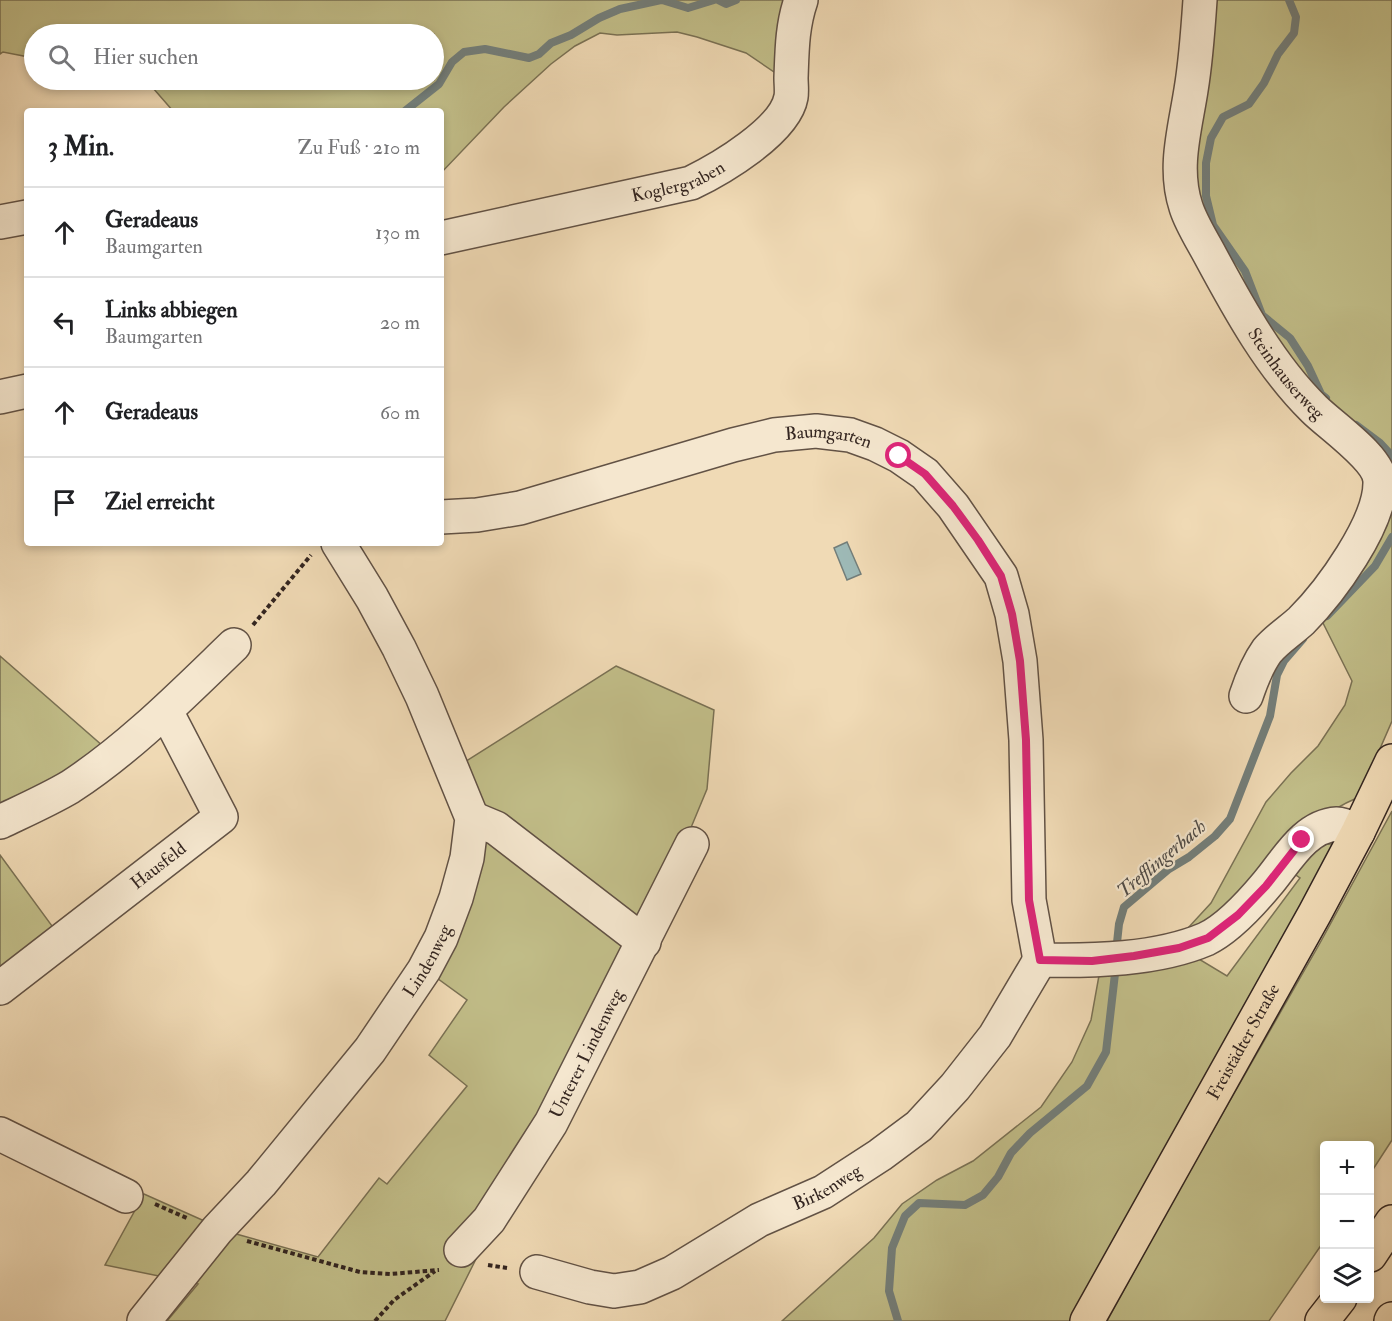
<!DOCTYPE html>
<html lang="de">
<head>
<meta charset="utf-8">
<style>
  body { margin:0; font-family:"IM FELL Double Pica",serif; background:#f6f6f6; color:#202124 }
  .controls { position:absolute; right:18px; bottom:18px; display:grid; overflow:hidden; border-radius:6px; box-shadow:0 3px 9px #0003 }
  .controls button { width:54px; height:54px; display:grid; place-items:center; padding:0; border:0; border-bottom:2px solid #e0e0e0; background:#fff; color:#202124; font:30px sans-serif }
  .stop { position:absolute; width:18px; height:18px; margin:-14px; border:4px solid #db2777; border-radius:50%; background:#fff }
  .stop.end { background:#db2777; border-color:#fff; box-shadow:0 2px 6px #0008 }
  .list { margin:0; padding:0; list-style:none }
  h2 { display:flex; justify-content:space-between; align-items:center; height:78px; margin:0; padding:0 24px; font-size:26px }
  h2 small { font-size:20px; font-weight:400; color:#757577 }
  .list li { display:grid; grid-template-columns:39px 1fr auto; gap:18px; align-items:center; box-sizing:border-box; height:90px; padding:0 24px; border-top:2px solid #e0e0e0 }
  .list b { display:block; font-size:22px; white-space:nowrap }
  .list p { margin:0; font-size:20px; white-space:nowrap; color:#757577 }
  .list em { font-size:20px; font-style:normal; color:#757577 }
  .icon { flex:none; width:33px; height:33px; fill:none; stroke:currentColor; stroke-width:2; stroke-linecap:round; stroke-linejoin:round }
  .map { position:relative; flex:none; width:1392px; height:1321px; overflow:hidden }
  .search { position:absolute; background:#fff; box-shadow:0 3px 9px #0003; left:24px; top:24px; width:420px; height:66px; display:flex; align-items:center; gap:15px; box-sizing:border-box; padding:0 21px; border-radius:33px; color:#757577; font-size:22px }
  .panel { position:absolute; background:#fff; box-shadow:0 3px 9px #0003; left:24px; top:108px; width:420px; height:438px; border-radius:6px }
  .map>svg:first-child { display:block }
  .green { fill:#c1bd88; stroke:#7a7154; stroke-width:1.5 }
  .water { fill:#9db9b6; stroke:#737e7a; stroke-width:1.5 }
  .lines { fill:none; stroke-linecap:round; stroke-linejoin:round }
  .stream { stroke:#737e7a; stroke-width:8 }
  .minor-casing { stroke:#625245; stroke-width:36 }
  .major-casing { stroke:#332520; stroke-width:36 }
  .highway-casing { stroke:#332520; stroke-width:36 }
  .path { stroke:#332520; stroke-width:4; stroke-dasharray:4.5 3; stroke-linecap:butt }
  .minor { stroke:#f5e7cf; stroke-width:33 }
  .major { stroke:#f0dab5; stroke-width:33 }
  .highway { stroke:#f0dab5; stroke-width:33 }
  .route { stroke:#db2777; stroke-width:8 }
  .labels { text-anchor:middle; stroke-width:4.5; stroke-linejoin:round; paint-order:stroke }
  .street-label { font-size:18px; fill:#332520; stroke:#f5e7cf }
  .water-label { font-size:20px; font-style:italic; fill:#4e4a46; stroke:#f5e7cf }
</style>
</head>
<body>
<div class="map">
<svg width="1392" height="1321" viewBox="0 0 1392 1321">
  <rect width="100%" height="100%" fill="#f0dab5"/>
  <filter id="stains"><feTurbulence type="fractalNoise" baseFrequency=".00333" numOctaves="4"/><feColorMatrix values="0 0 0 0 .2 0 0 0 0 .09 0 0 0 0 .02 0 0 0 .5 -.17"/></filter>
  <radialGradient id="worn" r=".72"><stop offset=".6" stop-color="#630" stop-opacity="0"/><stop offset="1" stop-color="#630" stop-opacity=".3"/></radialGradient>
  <path class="green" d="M 0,0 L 792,0 L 780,76 L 746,53 L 697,37 L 677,32 L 617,35 L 600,33 L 575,46 L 551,64 L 504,107 L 441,173 L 441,111 L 173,111 L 146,80 L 434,80 L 434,34 L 34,34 L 34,58 L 3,52 L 0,54 Z
    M 1209,0 L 1392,0 L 1392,721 L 1359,797 C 1310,818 1291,845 1255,881 C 1238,898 1218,913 1200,930 L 1187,929 L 1211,903 L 1266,802 L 1291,773 L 1318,746 L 1345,705 L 1352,681 L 1319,615 L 1389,489 L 1307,390 L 1193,202 Z
    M 0,656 L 104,747 L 63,778 L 0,809 Z
    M 616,666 L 714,710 L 707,789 L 690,830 L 641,919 L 486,807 L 473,791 L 460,765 Z
    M 1392,811 L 1392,1140 L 1370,1174 L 1370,1146 L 1324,1146 L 1324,1241 L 1269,1321 L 1107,1321 L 1172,1202 L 1320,943 Z
    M 488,840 L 621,941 L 624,955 L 463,1261 L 476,1259 L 445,1321 L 167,1321 L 198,1284 L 105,1265 L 144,1194 L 229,1232 L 318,1257 L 379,1178 L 387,1184 L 467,1086 L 429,1055 L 467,1000 L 430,973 L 482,843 Z
    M 1324,844 L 1332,844 L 1328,858 L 1071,1321 L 782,1321 L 874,1238 L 902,1204 L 937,1180 L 973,1161 L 1041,1107 L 1072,1062 L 1091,1020 L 1100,970 L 1194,956 L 1227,976 L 1300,878 L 1290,871 Z
    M 0,855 L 55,930 L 0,973 Z"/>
  <path class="water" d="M 847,542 L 861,574 L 847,580 L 834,548 Z"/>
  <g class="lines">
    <path class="stream" d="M 662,0 L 688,8 L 714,0
      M 718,0 L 726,4 L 736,0
      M 1289,0 L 1296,17 L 1294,33 L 1278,54 L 1264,83 L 1249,104 L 1223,117 L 1211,138 L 1206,163 L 1206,196 L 1213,225 L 1245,271 L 1262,315 L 1290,338 L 1308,366 L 1321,394 L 1326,398
      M 405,111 L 439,84 L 452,62 L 464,52 L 485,49 L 529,58 L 539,54 L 551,43 L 571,35 L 599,18 L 620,9 L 661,0
      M 1356,425 L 1380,443 L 1392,456
      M 1327,616 L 1375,566 L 1392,537
      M 1116,952 L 1119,924 L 1124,907 L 1169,869 L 1189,857 L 1215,836 L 1230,819 L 1270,716 L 1277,675 L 1284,661 L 1303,639
      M 898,1321 L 889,1291 L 892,1248 L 905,1216 L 919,1203 L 965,1205 L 983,1195 L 998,1177 L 1011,1153 L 1030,1133 L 1087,1086 L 1106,1052 L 1116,965"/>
    <defs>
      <g id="minor">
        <path id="s1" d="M 1200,0 C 1198,30 1196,60 1191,90 C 1185,129 1173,168 1186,207 C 1191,223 1202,240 1210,255 C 1239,309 1271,367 1314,409 C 1331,426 1379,458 1380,481 C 1381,523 1330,592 1301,621 C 1290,631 1276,640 1267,651 C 1257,665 1251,681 1246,696"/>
        <path d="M 0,222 L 27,217"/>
        <path id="s2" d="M 441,238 L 691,183 C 720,169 785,131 791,97 C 792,91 791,84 791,78 C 792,51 792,26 801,0"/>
        <path d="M 0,397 L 27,391"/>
        <path id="s3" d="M 441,517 L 477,515 L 520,508 L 733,445 L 774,435 L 816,431 L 850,435 L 875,444 L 899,456 L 925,474 L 953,506 L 1001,576 L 1012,614 L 1020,661 L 1026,740 L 1029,900 L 1040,960 C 1092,961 1157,960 1206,939 C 1227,929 1252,902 1267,884 C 1286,862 1304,826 1337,824 C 1344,824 1352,829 1358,832"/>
        <path d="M 472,818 L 496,828 L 644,942"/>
        <path d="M 0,822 C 23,811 48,800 70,787 C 130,748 183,694 234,645"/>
        <path id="s4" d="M 0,988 L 221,817 L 166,711"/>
        <path d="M 0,1134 L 126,1196"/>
        <path id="s5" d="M 461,1250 L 489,1220 L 551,1123 L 692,844"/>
        <path id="s6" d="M 537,1272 L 590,1287 L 614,1291 L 640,1287 L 672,1273 L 759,1220 L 823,1192 L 880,1155 L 919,1126 L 955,1087 L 995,1036 L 1040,960"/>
        <path id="s7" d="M 144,1321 L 217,1230 L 261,1183 L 370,1050 L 424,970 L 441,938 L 456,898 L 467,858 L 472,818 L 422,696 L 399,648 L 372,598 L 338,543"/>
      </g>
      <g id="major">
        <path id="s8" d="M 1087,1321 L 1315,913 L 1358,832 L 1392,761"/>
      </g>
      <path id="highway" d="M 1370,1255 L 1392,1222
        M 1322,1321 L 1340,1298
        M 1391,1321 L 1392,1319"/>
    </defs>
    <use href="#minor" class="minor-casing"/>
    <use href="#major" class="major-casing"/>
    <use href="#highway" class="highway-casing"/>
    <path class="path" d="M 253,625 L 311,555
      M 155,1204 L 189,1219
      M 247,1241 L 360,1272 L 391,1274 L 439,1270
      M 488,1265 L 507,1268
      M 375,1321 L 394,1300 L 435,1271"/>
    <use href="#minor" class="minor"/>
    <use href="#major" class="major"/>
    <use href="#highway" class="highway"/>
  </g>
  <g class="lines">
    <path class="route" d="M 899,456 L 925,474 L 953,506 L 978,540 L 1001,576 L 1012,614 L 1020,661 L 1026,740 L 1029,900 L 1040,960 L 1092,961 L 1134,956 L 1179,948 L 1208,938 L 1238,915 L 1266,886 L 1302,840"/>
  </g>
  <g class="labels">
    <g class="street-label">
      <text dy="6" stroke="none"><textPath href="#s2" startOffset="244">Koglergraben</textPath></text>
      <text dy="6" stroke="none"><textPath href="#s1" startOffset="404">Steinhauserweg</textPath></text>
      <text dy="6" stroke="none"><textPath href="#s3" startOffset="399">Baumgarten</textPath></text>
      <text dy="6" stroke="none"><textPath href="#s4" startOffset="200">Hausfeld</textPath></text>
      <text dy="6" stroke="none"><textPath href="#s7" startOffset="459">Lindenweg</textPath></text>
      <text dy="6" stroke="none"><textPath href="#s8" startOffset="320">Freistädter Straße</textPath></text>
      <text dy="6" stroke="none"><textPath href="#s5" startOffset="234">Unterer Lindenweg</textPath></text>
      <text dy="6" stroke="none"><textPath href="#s6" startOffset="318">Birkenweg</textPath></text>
    </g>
    <g class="water-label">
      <text transform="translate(1161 858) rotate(-40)" y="7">Trefflingerbach</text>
    </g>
  </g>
  <rect width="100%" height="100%" filter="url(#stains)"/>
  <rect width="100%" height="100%" fill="url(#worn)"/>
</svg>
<div class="controls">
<button>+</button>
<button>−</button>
<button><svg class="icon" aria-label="layers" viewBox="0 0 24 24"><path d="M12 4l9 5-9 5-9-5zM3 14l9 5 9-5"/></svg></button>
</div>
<div class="stop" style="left:899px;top:456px"></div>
<div class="stop end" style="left:1302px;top:840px"></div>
<div class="search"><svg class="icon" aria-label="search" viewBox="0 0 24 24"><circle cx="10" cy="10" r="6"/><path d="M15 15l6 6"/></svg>Hier suchen</div>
<section class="panel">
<h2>3 Min.<small>Zu Fuß · 210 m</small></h2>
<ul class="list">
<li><svg class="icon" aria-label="ahead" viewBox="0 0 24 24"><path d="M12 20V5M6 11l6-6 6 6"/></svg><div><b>Geradeaus</b><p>Baumgarten</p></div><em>130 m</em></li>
<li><svg class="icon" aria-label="left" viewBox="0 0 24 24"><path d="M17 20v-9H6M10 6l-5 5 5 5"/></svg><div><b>Links abbiegen</b><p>Baumgarten</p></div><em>20 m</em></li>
<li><svg class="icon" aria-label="ahead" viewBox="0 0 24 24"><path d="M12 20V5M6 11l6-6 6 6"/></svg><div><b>Geradeaus</b></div><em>60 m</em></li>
<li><svg class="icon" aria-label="arrive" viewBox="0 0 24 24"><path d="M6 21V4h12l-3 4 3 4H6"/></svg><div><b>Ziel erreicht</b></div></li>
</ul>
</section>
</div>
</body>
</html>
